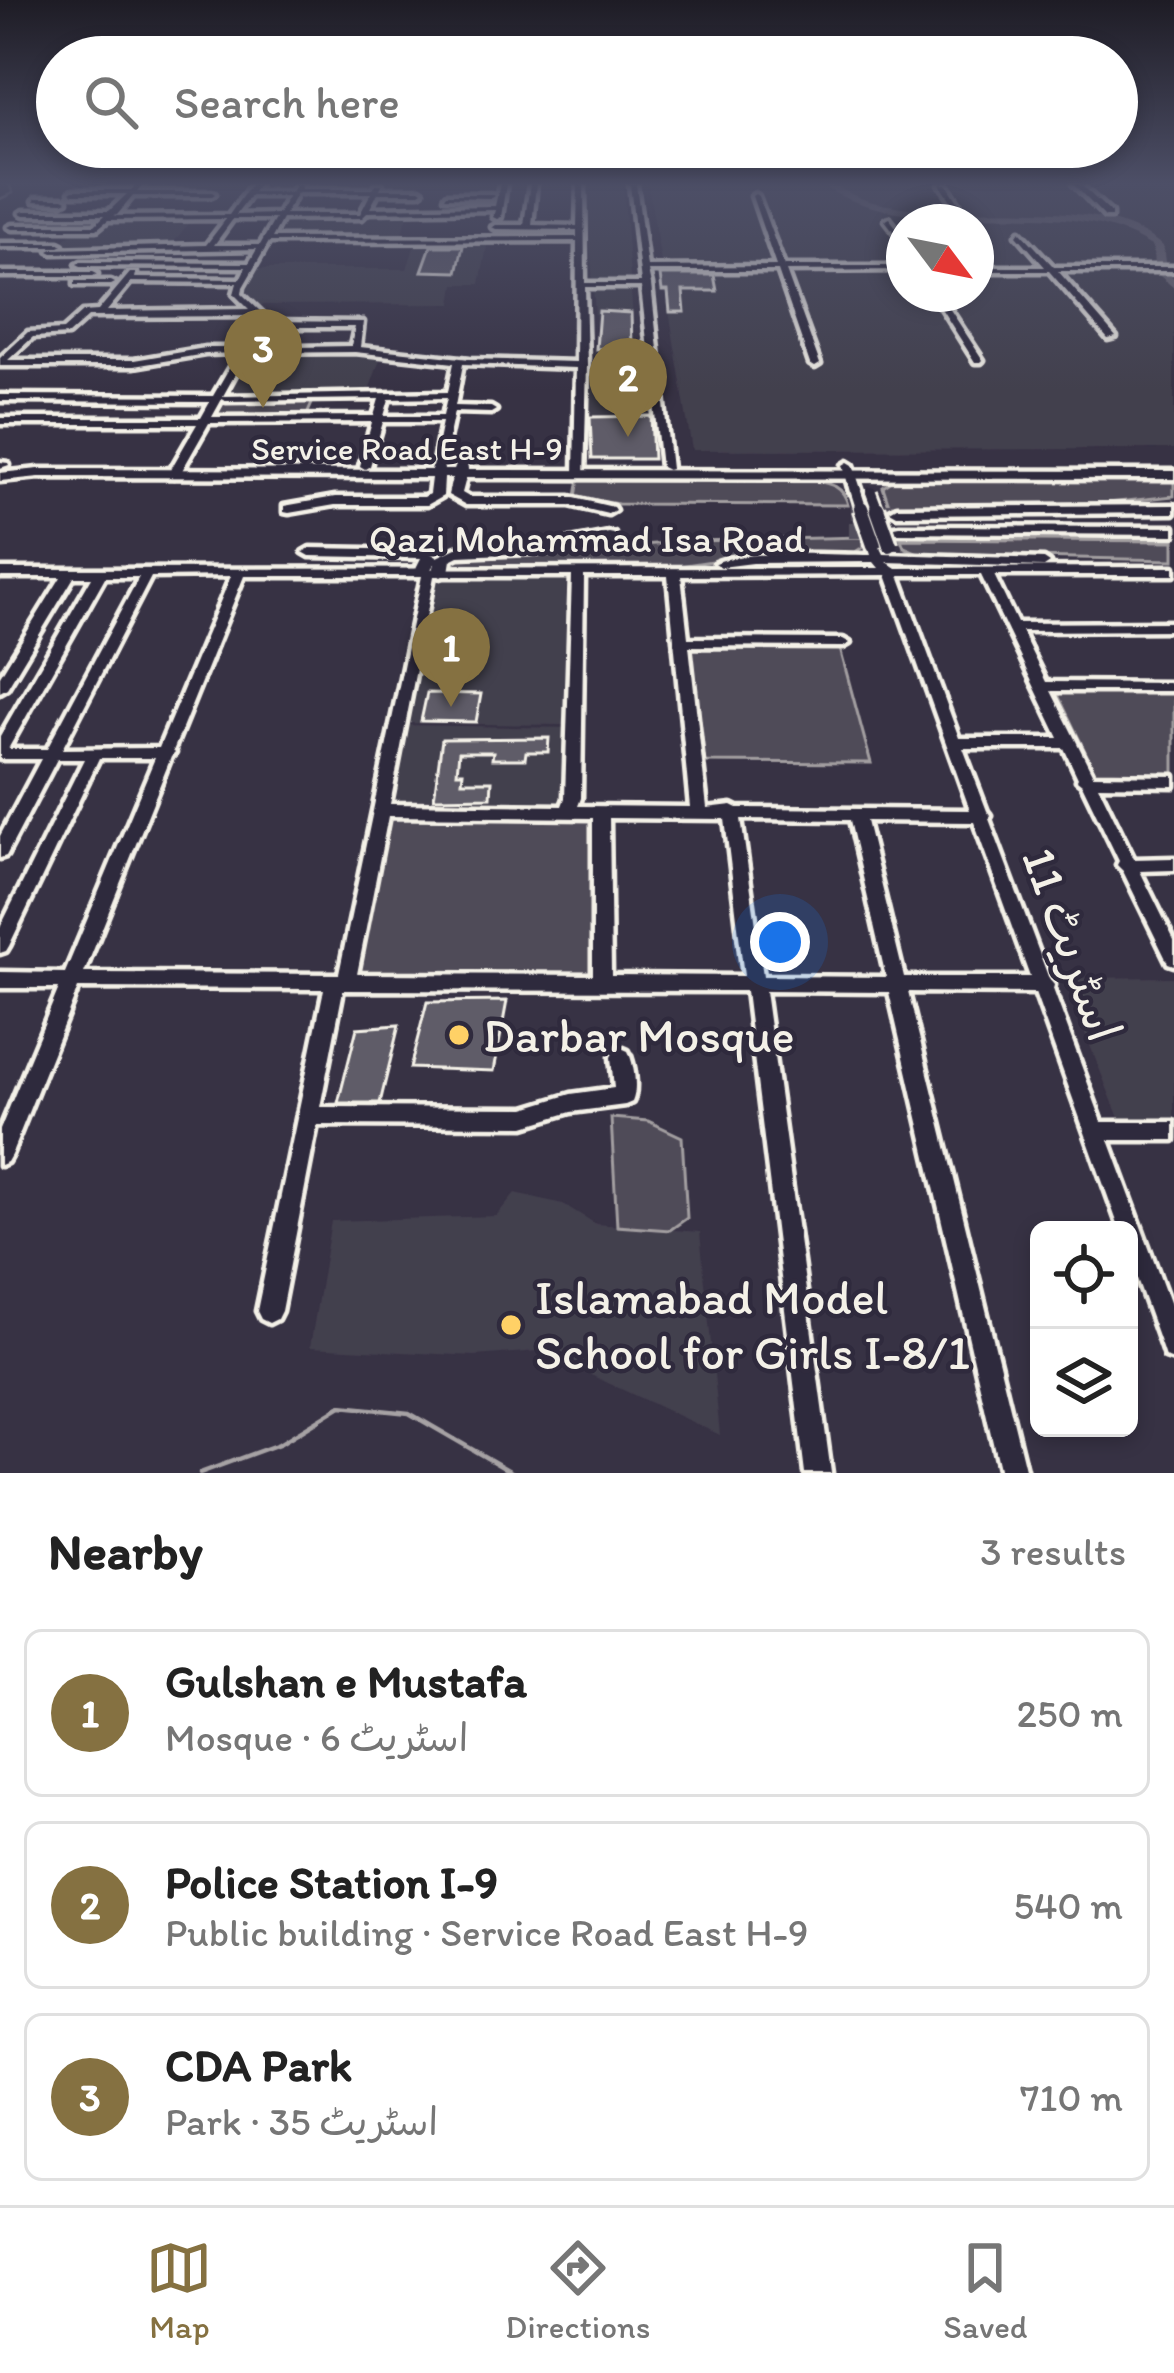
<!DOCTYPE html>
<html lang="en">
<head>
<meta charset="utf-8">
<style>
  body { margin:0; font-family:Itim,"Playpen Sans Arabic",sans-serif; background:#f6f6f6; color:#222 }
  .controls { position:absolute; right:36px; bottom:36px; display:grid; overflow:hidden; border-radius:18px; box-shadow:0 6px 18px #0003 }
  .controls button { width:108px; height:108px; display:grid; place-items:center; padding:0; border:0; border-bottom:3px solid #e0e0e0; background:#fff; color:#222; font:60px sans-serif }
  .compass { position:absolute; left:886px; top:204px; width:108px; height:108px; border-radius:50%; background:#fff; box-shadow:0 6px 18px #0003; rotate:122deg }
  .you { position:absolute; left:780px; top:942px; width:42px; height:42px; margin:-30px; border:9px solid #fff; border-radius:50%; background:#1a73e8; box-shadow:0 0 0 18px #1a73e833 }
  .badge { display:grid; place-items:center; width:78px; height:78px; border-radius:50%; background:#857141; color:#fff; font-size:39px; font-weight:700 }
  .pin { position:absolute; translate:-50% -99px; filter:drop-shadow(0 3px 6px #0008) }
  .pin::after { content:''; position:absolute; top:63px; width:42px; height:36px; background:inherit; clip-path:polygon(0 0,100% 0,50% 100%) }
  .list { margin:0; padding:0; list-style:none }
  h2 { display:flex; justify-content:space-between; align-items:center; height:156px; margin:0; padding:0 48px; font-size:51px }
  h2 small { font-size:39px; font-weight:400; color:#767676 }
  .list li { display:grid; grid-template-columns:78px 1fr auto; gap:36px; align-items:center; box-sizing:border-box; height:168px; margin:0 24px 24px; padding:0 24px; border:3px solid #e0e0e0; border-radius:18px }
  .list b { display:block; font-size:45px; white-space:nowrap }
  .list p { margin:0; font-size:39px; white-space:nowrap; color:#767676 }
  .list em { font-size:39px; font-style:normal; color:#767676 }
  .icon { flex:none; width:66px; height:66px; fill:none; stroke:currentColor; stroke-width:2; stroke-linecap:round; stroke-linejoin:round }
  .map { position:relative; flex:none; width:1174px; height:1473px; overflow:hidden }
  .search { position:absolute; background:#fff; box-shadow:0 6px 18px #0003; left:36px; right:36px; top:36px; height:132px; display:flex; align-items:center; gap:30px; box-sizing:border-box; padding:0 42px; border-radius:66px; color:#767676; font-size:45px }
  .sheet { height:732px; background:#fff }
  nav { display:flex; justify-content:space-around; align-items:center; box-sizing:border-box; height:168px; border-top:3px solid #e0e0e0; background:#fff; font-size:33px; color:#767676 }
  nav a { display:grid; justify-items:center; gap:6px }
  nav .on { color:#857141 }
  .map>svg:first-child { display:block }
  .built { fill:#433f4e; fill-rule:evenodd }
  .green { fill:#504b59; stroke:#a29ea0; stroke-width:3 }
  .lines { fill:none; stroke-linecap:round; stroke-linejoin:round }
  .stream-far1 { stroke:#a6a2a4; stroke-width:3 }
  .stream { stroke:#a6a2a4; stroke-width:4.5 }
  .river { fill:#726e77; fill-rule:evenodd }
  .building { fill:#5f5c67; stroke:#f4f1e8; stroke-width:3 }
  .major-tunnel { stroke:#534f5d; stroke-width:16; stroke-dasharray:16 8; stroke-linecap:butt }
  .minor-casing { stroke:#f4f1e8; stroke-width:9 }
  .major-casing { stroke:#f4f1e8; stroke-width:9 }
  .minor { fill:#2f2a3d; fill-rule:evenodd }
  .major { fill:#2f2a3d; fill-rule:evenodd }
  .minor-bridge-far1-casing { stroke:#f4f1e8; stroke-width:16; stroke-linecap:butt }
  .minor-bridge-casing { stroke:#f4f1e8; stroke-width:21; stroke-linecap:butt }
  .minor-bridge-far1 { stroke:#2f2a3d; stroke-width:10 }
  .minor-bridge { stroke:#2f2a3d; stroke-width:14 }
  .poi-dot { fill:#ffd166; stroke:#2f2a3d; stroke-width:4.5 }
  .labels { text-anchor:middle; stroke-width:9; stroke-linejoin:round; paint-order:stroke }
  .far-street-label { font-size:33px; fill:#f4f1e8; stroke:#2f2a3d }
  .street-label { font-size:39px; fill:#f4f1e8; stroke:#2f2a3d }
  .near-street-label { font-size:48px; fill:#f4f1e8; stroke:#2f2a3d }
  .near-poi-label { font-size:48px; fill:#f4f1e8; stroke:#2f2a3d; text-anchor:start }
</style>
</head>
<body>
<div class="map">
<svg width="1174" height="1473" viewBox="0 0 1174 1473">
  <rect width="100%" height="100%" fill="#373244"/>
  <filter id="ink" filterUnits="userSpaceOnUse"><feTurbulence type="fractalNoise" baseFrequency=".00833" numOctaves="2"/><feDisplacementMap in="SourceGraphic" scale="24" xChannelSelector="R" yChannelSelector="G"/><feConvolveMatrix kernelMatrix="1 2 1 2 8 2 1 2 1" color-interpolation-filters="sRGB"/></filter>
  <g filter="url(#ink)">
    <path class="built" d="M 586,184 L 623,184 L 635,346 L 649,415 L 589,415 L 596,329 Z
      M 648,184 L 1174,184 L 1174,449 L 692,450 ZM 904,222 L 976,222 L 976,294 L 904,294 Z
      M 367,211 L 410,211 L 400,238 L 271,238 L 283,216 L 363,216 Z
      M 193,217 L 169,249 L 56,249 L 76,228 L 97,228 L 111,219 Z
      M 416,241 L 488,241 L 480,284 L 455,284 L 452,304 L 260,305 L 243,292 L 255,269 L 407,269 Z
      M 249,354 L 382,354 L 367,396 L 227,396 Z
      M 431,574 L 567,574 L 564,725 L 404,723 Z
      M 398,725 L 575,728 L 568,810 L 381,810 Z
      M 1174,977 L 1174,1122 L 1121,1123 L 1063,978 Z
      M 515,1193 L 563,1204 L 596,1224 L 700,1232 L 720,1435 L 539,1351 L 475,1356 L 310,1347 L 331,1221 L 496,1216 Z"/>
    <path class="green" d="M 222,399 L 314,399 L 306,417 L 211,418 Z
      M 579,478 L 807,479 C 826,483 843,483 848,505 L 618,504 L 576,497 Z
      M 895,479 L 1174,480 L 1174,496 L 1108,503 L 889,505 L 883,487 Z
      M 862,537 L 863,547 L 852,554 L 745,556 L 679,566 L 448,568 L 454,559 L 695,541 Z
      M 901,539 L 1174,541 L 1174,560 L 923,555 L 904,547 Z
      M 687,644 L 839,645 L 871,763 L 702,762 Z
      M 1056,691 L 1174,691 L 1174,774 L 1096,774 Z
      M 386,811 L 601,811 L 602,984 L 355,980 Z
      M 611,1118 L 648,1121 L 682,1137 L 687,1218 L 670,1230 L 617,1226 Z"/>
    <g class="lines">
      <path class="stream-far1" d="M 0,199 L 13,193 L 9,184"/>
      <path class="stream" d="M 200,1473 L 279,1444 L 341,1406 L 409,1413 L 513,1473"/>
      <path class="river" d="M 819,184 C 836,184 847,193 863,199 C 877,204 894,206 909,208 C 987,217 1100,195 1163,246 L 1166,270 L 1174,278 L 1174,288 L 1154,271 L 1153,247 C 1053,185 920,249 819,184 Z"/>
    </g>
    <path class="building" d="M 431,246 L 463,246 L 457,272 L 422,271 Z
      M 660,275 L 714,275 L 717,291 L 683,291 L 685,312 L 670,312 L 668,291 L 662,291 Z
      M 599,311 L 631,313 L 632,347 L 596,349 Z
      M 651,416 L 653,459 L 592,459 L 590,417 Z
      M 427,693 L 481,694 L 476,722 L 421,721 Z
      M 549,738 L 548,752 L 526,752 L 525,759 L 492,759 L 493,752 L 459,752 L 457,772 L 463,772 L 462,781 L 492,781 L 491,797 L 434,798 L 442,739 Z
      M 507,1001 L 494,1071 L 410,1068 L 427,1002 Z
      M 399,1025 L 380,1103 L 338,1103 L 357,1028 Z"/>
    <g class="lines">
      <path class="major-tunnel" d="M 851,511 L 897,511
        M 849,530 L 900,530"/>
      <defs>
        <path id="minor" d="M 137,184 L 144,184 L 137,192 L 212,192 L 215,194 L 212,196 L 133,196 L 117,215 L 113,216 L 229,215 L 251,184 L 258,184 L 253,192 L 291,192 L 296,184 L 302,184 L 300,189 L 373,189 L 376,184 L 382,184 L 380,189 L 420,189 L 423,191 L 420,193 L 378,193 L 370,208 L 495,206 L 500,184 L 506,184 L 501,217 L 497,219 L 493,217 L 495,210 L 368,212 L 362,218 L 282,219 L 272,238 L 577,237 L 577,230 L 496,229 L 492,227 L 496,225 L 524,225 L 530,184 L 536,184 L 532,225 L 577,226 L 578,184 L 584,184 L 585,283 L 641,283 L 630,184 L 636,184 L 647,267 L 776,266 L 752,196 L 755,194 L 758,196 L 784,266 L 904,266 L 904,270 L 786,271 L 820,364 L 815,367 L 810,364 L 778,271 L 648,271 L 651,285 L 671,469 L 667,470 L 661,467 L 641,287 L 585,287 L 587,365 L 584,477 L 576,477 L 574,475 L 576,368 L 463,364 L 455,406 L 491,407 L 496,410 L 491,413 L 454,412 L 442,468 L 438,469 L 433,466 L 442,422 L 383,422 L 370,466 L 365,469 L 360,466 L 372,422 L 209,423 L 180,474 L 174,477 L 168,474 L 197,424 L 0,424 L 0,418 L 201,418 L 210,402 L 0,401 L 0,395 L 213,396 L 238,353 L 205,354 L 134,366 L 0,366 L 0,358 L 28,332 L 63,330 L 83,312 L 98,311 L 130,273 L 136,273 L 135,278 L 240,279 L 246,267 L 81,266 L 77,264 L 81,262 L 249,263 L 257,249 L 53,253 L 49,251 L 53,249 L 206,245 L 226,219 L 108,220 L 97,229 L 12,229 L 8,227 L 12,225 L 95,225 L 105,215 L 24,215 L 20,213 L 24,211 L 109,211 L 127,194 L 73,194 L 70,192 L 73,190 L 131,190 ZM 297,193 L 371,193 L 360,214 L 285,214 ZM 250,196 L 288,196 L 278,214 L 236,215 ZM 233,219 L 275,219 L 260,245 L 214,245 ZM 577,241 L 576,362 L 470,359 L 360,347 L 363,322 L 263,321 L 262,313 L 242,294 L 243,287 L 269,242 ZM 131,282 L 237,283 L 234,294 L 249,309 L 107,311 ZM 255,316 L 255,324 L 241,348 L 205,348 L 134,360 L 8,360 L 33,337 L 68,335 L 88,317 ZM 262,327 L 355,327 L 351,346 L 250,348 ZM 355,352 L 454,363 L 448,392 L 223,396 L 247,353 ZM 447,398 L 443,416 L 384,416 L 389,399 ZM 222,399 L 226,401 L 379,399 L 374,416 L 212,417 Z
          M 940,184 L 947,184 L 960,205 L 954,205 Z
          M 1073,184 L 1080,184 L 1111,213 L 1111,217 L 1105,217 Z
          M 447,194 L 491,194 L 494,196 L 491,198 L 445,197 Z
          M 36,198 L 63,198 L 67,200 L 63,202 L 34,201 Z
          M 889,218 L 904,237 L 904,245 L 885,220 Z
          M 1020,231 L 1054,267 L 1174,267 L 1174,271 L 1058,271 L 1116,337 L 1108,339 L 1049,271 L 976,271 L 976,267 L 1045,267 L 1017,235 Z
          M 0,243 L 59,243 L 63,245 L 59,247 L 0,247 Z
          M 0,272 L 93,272 L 97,274 L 93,276 L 0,276 Z
          M 78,281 L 111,281 L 115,283 L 111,285 L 75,285 L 75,281 Z
          M 932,294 L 940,294 L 983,360 L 981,362 L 975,362 Z
          M 0,462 L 8,463 L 9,465 L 0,468 Z
          M 848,462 L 853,465 L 862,492 L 860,494 L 856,495 L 850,492 L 843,465 Z
          M 874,541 L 878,542 L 884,554 L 1044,559 L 1050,563 L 1044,567 L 887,562 L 896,568 L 1174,567 L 1174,575 L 994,575 L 1017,623 L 1174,622 L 1174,630 L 1021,631 L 1046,682 L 1174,683 L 1174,691 L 1051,691 L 1093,775 L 1174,776 L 1174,786 L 1098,785 L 1134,859 L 1174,858 L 1174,870 L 1140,871 L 1174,940 L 1174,965 L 1168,963 L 1123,871 L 1117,865 L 1119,861 L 1082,784 L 1077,780 L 1078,778 L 1064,748 L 963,748 L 987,811 L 991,816 L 989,819 L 1049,979 L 1054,985 L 1053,989 L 1102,1122 L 1174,1122 L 1174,1140 L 1109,1140 L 1174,1316 L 1174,1360 L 1165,1357 L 1162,1348 L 1129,1256 L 1129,1230 L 1120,1230 L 1035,993 L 908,992 L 1026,1473 L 1000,1473 L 889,992 L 765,991 L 831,1473 L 805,1473 L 746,991 L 343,990 L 320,1107 L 525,1108 L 571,1094 L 614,1088 L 611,1057 L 614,1051 L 621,1048 L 628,1051 C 634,1064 638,1089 632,1102 L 625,1105 L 571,1112 L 525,1126 L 317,1125 L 281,1311 L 277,1319 L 269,1323 L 261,1319 L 257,1311 L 324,989 L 78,988 L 11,1155 L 7,1162 L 0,1165 L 0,1130 L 59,988 L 0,988 L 0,972 L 65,973 L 155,758 L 99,758 L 9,946 L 6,951 L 0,953 L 0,928 L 84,759 L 57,759 L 6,856 L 0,858 L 0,836 L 41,759 L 0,759 L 0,736 L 92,577 L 74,577 L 7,688 L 0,692 L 0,676 L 61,577 L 0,577 L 0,569 L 879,568 L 874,562 L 753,563 L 721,567 L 715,563 C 745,549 834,555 871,555 L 868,545 ZM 886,575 L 970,810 L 738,808 L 732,805 L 707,808 L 689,646 L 843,647 L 850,643 L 843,639 L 688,638 L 681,576 ZM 899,575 L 981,575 L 1059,738 L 959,738 ZM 231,576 L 159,748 L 62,749 L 151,577 ZM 244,576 L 422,576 L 339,974 L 84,973 L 171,757 L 175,753 L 173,751 ZM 434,576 L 572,576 L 565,798 L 562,806 L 390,804 ZM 584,576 L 668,576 L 690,807 L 578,806 L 581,798 ZM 105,577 L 139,577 L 47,749 L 8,749 ZM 388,816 L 593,818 L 593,975 L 357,974 ZM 609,818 L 725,819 L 744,976 L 611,975 ZM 741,819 L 850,820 L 886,977 L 763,976 ZM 866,821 L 974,822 L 1030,977 L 904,977 Z"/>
        <path id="major" d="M 438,462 L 443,463 L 444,470 L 454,470 L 457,463 L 467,463 L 468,470 L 1174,471 L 1174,479 L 466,478 L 462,493 L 469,497 L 570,497 L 613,507 L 615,510 L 608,514 L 570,505 L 466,505 L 448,495 L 452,478 L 444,478 L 443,496 L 427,505 L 335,505 L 289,513 L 284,512 L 284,506 L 335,497 L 424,497 L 429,494 L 431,478 L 39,477 L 0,481 L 0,473 L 39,469 L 431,470 L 433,463 Z
          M 1174,505 L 1174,513 L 897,515 L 890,511 L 897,507 Z
          M 900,526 L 1174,527 L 1174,535 L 895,533 L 895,527 Z
          M 609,533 L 614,534 L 614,540 L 550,552 L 459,556 L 451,560 L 449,572 L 441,577 L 433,572 L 435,563 L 427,575 L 417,575 L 414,572 L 421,558 L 310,556 L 303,552 L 310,548 L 425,550 L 437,557 L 456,548 L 550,544 Z"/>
      </defs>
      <use href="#minor" class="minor-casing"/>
      <use href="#major" class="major-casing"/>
      <use href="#minor" class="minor"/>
      <use href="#major" class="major"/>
      <defs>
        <path id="minor-bridge-far1" d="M 856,492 L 862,511
          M 871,492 L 878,511"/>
        <path id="minor-bridge" d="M 861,508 L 874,545
          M 877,508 L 890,545"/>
      </defs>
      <use href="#minor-bridge-far1" class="minor-bridge-far1-casing"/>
      <use href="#minor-bridge" class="minor-bridge-casing"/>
      <use href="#minor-bridge-far1" class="minor-bridge-far1"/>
      <use href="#minor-bridge" class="minor-bridge"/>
    </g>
  </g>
  <linearGradient id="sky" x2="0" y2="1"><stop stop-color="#1e1c25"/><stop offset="0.47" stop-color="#4d4f67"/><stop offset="1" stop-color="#4d4f67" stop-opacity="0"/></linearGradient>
  <rect width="1174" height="390" fill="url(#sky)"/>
  <g class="poi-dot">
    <circle cx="459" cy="1035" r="12"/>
    <circle cx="511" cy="1325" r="12"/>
  </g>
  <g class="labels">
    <g class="far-street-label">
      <text x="407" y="460">Service Road East H-9</text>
    </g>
    <g class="street-label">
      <text x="587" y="552">Qazi Mohammad Isa Road</text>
    </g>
    <g class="near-street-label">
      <text transform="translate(1072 944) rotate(70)" y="17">اسٹریٹ 11</text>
    </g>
    <g class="near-poi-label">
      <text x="483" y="1052">Darbar Mosque</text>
      <text x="535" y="1314">Islamabad Model<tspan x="535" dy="55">School for Girls I-8/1</tspan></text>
    </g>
  </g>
</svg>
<div class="controls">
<button><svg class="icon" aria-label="locate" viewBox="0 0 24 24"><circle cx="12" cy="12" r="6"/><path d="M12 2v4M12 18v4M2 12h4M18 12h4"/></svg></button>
<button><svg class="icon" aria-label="layers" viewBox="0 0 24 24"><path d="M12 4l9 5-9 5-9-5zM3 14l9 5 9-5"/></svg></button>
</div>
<svg class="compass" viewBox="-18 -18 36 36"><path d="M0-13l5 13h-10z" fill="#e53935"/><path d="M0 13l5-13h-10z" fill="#767676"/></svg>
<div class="you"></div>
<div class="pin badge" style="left:451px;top:707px">1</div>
<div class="pin badge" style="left:628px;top:437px">2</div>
<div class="pin badge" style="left:263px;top:408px">3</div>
<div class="search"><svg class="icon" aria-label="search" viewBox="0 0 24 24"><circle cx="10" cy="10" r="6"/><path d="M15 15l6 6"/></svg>Search here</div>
</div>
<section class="sheet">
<h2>Nearby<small>3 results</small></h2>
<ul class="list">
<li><span class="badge">1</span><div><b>Gulshan e Mustafa</b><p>Mosque · اسٹریٹ 6</p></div><em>250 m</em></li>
<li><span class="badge">2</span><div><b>Police Station I-9</b><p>Public building · Service Road East H-9</p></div><em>540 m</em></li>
<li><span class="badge">3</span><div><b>CDA Park</b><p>Park · اسٹریٹ 35</p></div><em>710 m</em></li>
</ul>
</section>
<nav>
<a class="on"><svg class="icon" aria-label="map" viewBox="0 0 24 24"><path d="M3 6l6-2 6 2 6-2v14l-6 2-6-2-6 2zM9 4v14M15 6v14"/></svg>Map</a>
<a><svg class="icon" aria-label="directions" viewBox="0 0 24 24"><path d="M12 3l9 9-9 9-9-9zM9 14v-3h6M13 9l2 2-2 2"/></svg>Directions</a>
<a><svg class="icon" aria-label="saved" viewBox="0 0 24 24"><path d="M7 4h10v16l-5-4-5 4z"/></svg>Saved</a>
</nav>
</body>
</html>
